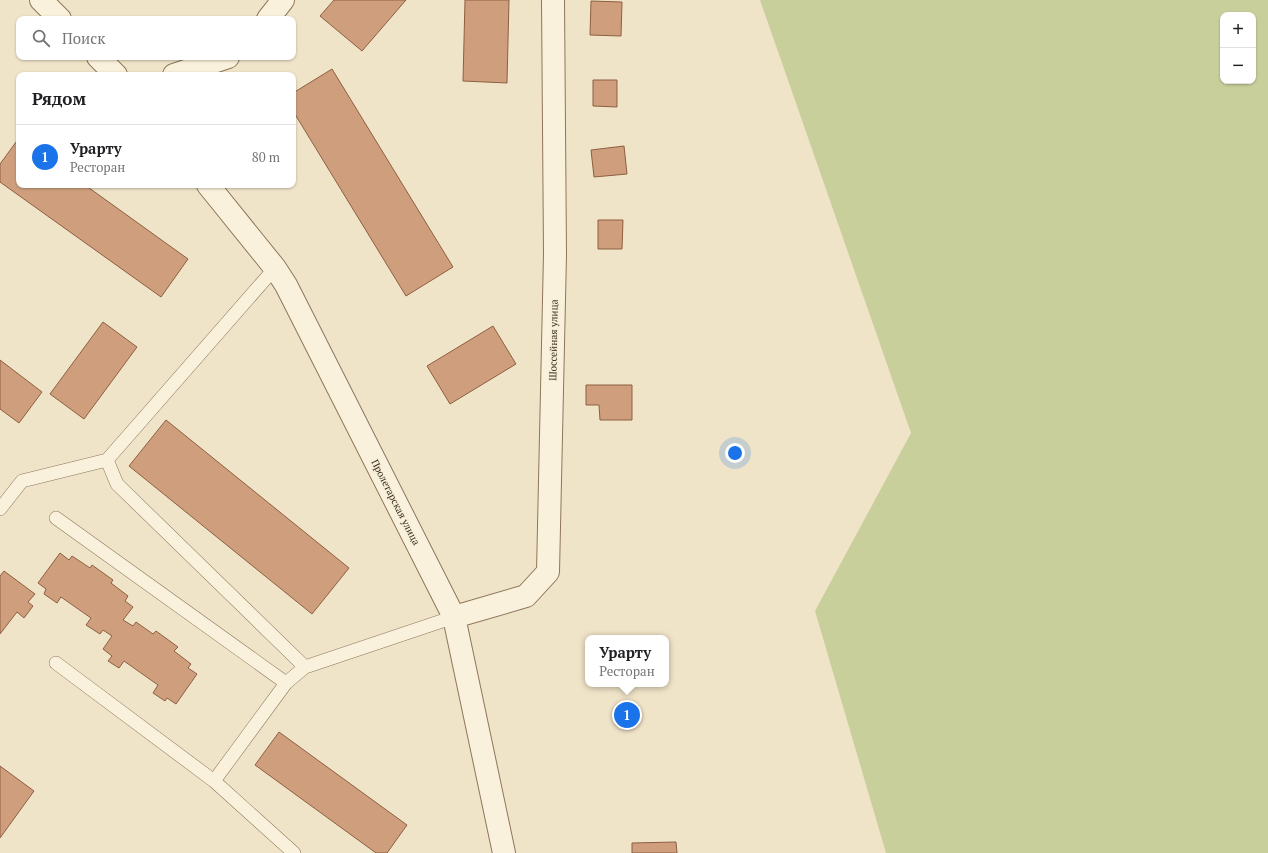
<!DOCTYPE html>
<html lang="ru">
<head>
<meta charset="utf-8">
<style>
  body { margin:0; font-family:"PT Serif",serif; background:#f6f6f6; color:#202124 }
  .controls { position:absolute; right:12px; top:12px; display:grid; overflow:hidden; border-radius:8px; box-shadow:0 1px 3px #0004 }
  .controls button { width:36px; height:36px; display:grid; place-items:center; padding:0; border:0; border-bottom:1px solid #e0e0e0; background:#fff; color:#202124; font:20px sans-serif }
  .you { position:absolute; left:735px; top:453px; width:14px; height:14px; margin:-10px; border:3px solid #fff; border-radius:50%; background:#1a73e8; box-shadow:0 0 0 6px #1a73e833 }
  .badge { display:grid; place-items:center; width:26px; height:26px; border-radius:50%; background:#1a73e8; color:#fff; font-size:13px; font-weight:700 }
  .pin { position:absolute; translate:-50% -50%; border:2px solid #fff; box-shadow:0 1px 4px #0006 }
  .popup { position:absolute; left:585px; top:635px; width:84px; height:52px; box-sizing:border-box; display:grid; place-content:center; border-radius:8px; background:#fff; filter:drop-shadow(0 1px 3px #0005); font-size:13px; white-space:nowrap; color:#757577 }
  .popup b { font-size:15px; color:#202124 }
  .popup::after { content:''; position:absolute; left:50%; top:100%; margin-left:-8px; border:8px solid transparent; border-top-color:#fff }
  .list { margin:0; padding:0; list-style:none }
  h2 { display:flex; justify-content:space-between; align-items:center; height:52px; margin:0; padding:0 16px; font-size:17px }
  h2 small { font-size:13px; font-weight:400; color:#757577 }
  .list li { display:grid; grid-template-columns:26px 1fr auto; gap:12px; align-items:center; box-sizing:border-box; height:64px; padding:0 16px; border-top:1px solid #e0e0e0 }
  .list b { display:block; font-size:15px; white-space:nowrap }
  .list p { margin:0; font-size:13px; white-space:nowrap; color:#757577 }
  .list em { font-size:13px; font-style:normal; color:#757577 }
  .icon { flex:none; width:22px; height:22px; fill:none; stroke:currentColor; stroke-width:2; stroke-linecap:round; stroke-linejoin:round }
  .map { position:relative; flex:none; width:1268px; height:853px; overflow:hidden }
  .search { position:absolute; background:#fff; box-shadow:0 1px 3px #0004; left:16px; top:16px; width:280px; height:44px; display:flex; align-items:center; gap:10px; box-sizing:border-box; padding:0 14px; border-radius:8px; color:#757577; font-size:15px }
  .panel { position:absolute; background:#fff; box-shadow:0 1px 3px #0004; left:16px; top:72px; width:280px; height:116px; border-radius:8px }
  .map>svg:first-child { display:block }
  .green { fill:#c9cf9b; fill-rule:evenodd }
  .building { fill:#cf9f7d; stroke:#8d5f41 }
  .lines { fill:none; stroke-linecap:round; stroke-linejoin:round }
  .lane-casing { stroke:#8d765c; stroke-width:14 }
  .street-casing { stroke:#8d765c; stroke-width:24 }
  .lane { stroke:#faf1dc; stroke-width:13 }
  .street { stroke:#faf1dc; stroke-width:22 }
  .labels { text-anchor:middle; stroke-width:3; stroke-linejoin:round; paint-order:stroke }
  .street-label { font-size:10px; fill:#3d2e20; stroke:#f7eed8 }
</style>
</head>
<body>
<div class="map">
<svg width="1268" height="853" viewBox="0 0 1268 853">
  <rect width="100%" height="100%" fill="#f0e4c8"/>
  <path class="green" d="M 760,0 L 1268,0 L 1268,853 L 886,853 L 815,611 L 911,433 ZM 1223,15 L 1253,15 L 1253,81 L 1223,81 Z"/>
  <path class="building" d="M 334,0 L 406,0 L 362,51 L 320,16 Z
    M 465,0 L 509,0 L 507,83 L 463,81 Z
    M 591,1 L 622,2 L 621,36 L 590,35 Z
    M 332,69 L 453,267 L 406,296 L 293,111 L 293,93 Z
    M 593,80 L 617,80 L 617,107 L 593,106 Z
    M 19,138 L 19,185 L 85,185 L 188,259 L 161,297 L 0,182 L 0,164 Z
    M 624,146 L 627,174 L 594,177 L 591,150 Z
    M 598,220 L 623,220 L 622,249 L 598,249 Z
    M 103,322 L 137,347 L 84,419 L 50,394 Z
    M 493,326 L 516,364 L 450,404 L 427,366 Z
    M 0,360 L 42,392 L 19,423 L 0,409 Z
    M 586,385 L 632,385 L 632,420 L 600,420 L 599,405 L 586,405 Z
    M 166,420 L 349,568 L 312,614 L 129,466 Z
    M 60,553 L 69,560 L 72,556 L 90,568 L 92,565 L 113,580 L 111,583 L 128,596 L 125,601 L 133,607 L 123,620 L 133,626 L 136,622 L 153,634 L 156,631 L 178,647 L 174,651 L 191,664 L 188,668 L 197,674 L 176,704 L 167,698 L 165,701 L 153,693 L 158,685 L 124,661 L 119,668 L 108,661 L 112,656 L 103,649 L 112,636 L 103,630 L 100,634 L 86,625 L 91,618 L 61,597 L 57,603 L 44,594 L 46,589 L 38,583 Z
    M 4,571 L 35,594 L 28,602 L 33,606 L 24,618 L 17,612 L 0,634 L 0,576 Z
    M 279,732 L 407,825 L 387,853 L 376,853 L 255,765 Z
    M 0,766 L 34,791 L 0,838 Z
    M 676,842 L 677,853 L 632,853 L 632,843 Z"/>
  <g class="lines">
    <defs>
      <path id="lane" d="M 107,460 L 117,484 L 305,667
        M 0,509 L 22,481 L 107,460 L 275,268
        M 56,518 L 286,683
        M 56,663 L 214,781
        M 294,853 L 214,781 L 286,683 L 305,667 L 454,617"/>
      <path id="street" d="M 41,0 L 60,19
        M 268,19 L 283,0
        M 98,57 L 116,75
        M 174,75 L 228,57
        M 208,185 L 275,268 L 286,285 L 454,617 L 504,853
        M 454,617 L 526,596 L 548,572 L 555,254 L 553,0"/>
    </defs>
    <use href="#lane" class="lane-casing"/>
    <use href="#street" class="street-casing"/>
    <use href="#lane" class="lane"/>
    <use href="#street" class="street"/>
  </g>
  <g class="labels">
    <g class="street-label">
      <text transform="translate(553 340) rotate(-89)" y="4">Шоссейная улица</text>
      <text transform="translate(396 502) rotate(63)" y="4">Пролетарская улица</text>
    </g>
  </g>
</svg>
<div class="controls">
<button>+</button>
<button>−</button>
</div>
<div class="you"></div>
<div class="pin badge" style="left:627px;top:715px">1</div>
<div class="popup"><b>Урарту</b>Ресторан</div>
<div class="search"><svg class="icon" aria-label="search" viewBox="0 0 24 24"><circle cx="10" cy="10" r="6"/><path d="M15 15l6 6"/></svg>Поиск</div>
<section class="panel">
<h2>Рядом<small></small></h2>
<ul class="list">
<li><span class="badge">1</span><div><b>Урарту</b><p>Ресторан</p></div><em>80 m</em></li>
</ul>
</section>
</div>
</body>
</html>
